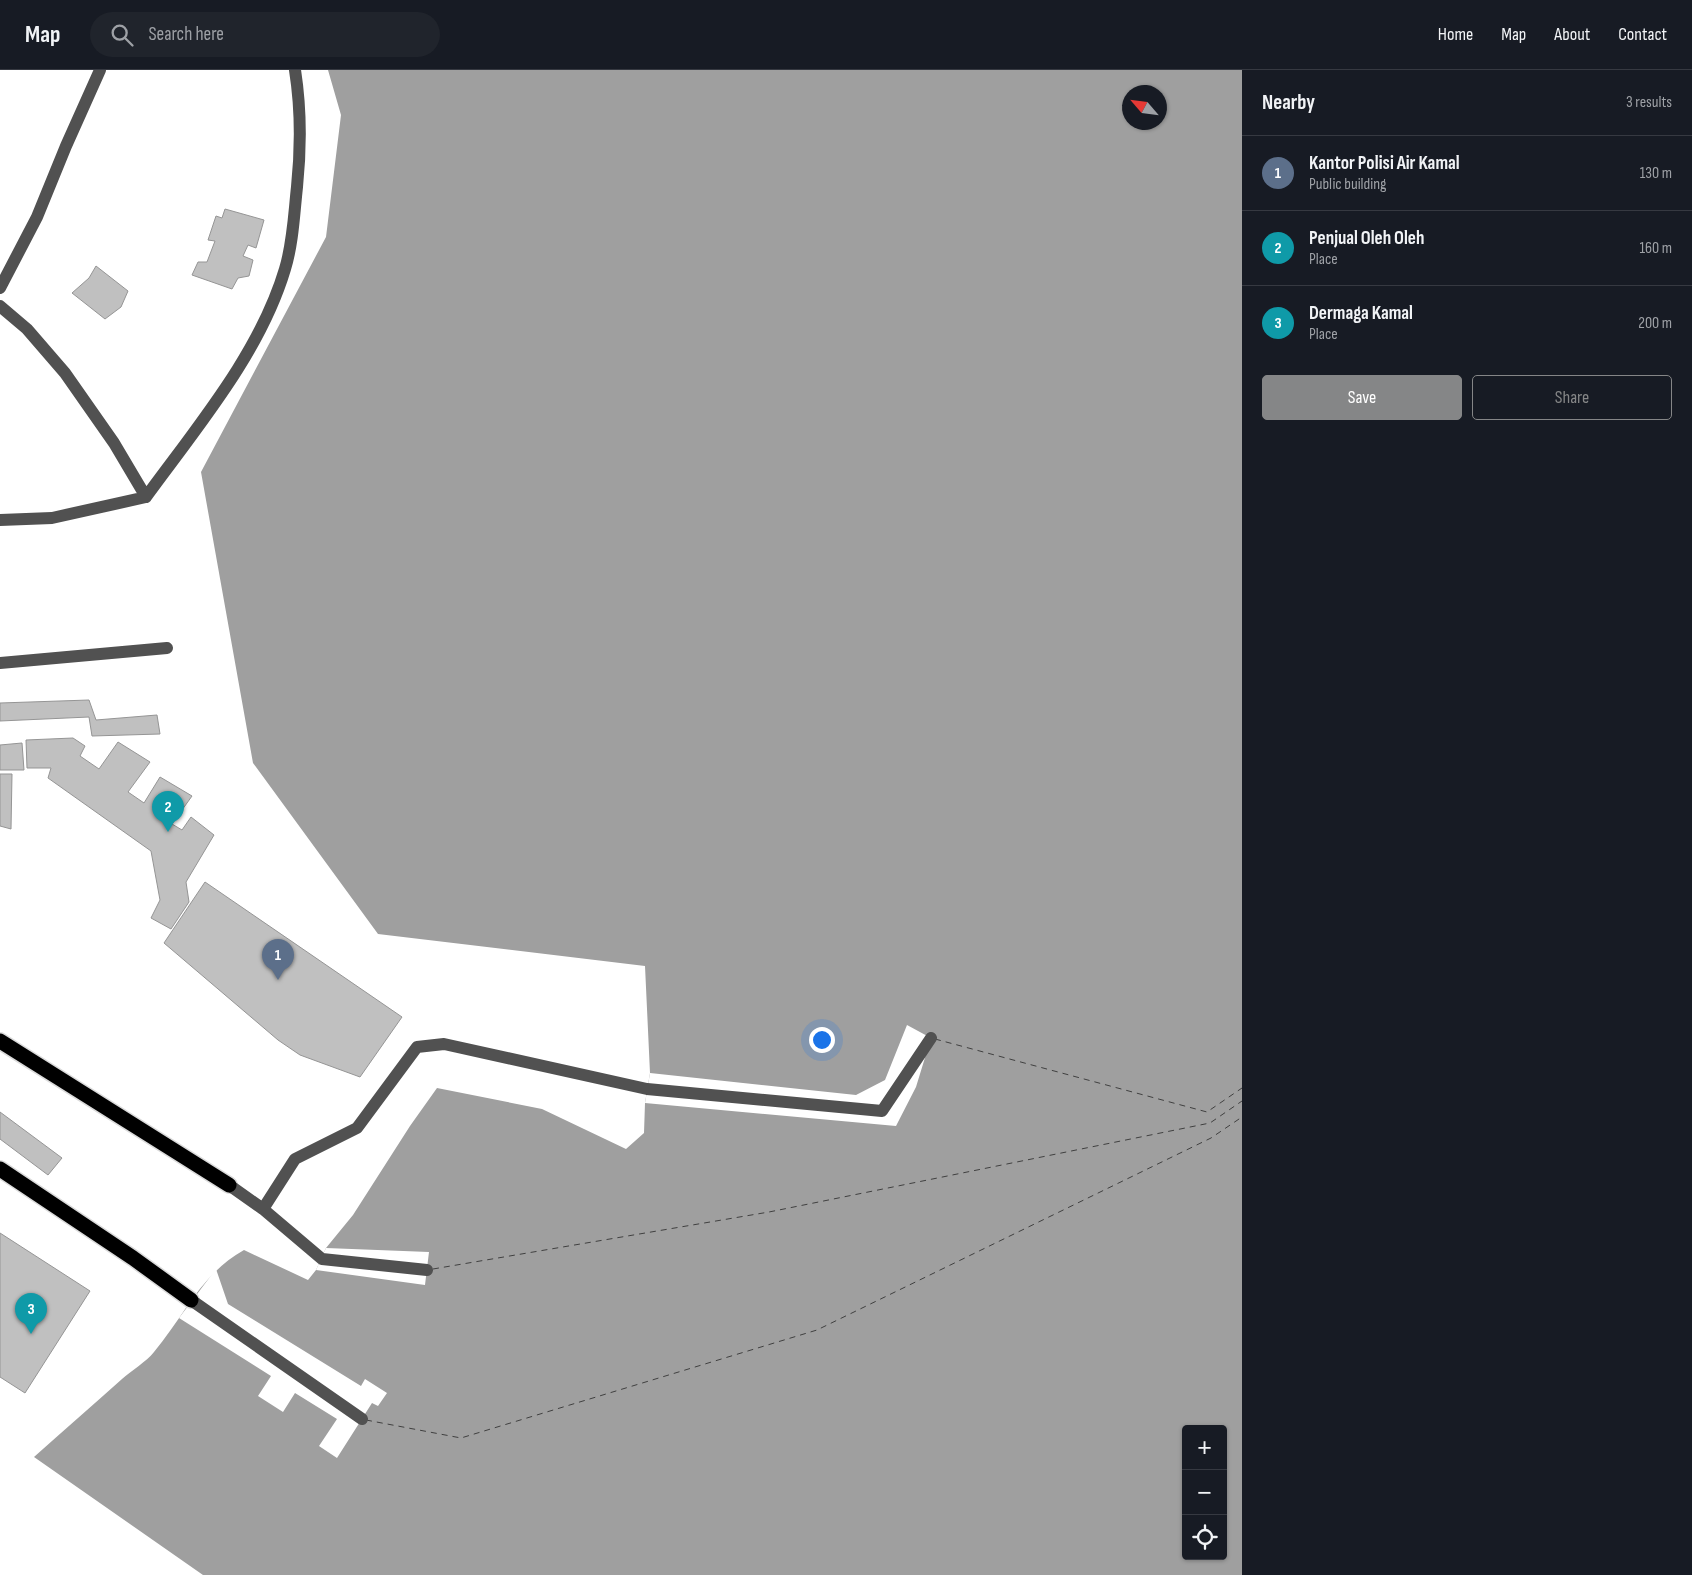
<!DOCTYPE html>
<html lang="en">
<head>
<meta charset="utf-8">
<style>
  body { margin:0; font-family:"Sofia Sans Condensed",sans-serif; background:#20242c; color:#f1f3f6 }
  .controls { position:absolute; right:15px; bottom:15px; display:grid; overflow:hidden; border-radius:5px; box-shadow:0 1px 4px #0004 }
  .controls button { width:45px; height:45px; display:grid; place-items:center; padding:0; border:0; border-bottom:1px solid #363941; background:#171b24; color:#f1f3f6; font:25px sans-serif }
  .compass { position:absolute; left:1122px; top:15px; width:45px; height:45px; border-radius:50%; background:#171b24; box-shadow:0 1px 4px #0004; rotate:298deg }
  .you { position:absolute; left:821px; top:969px; width:18px; height:18px; margin:-12px; border:4px solid #fff; border-radius:50%; background:#1a73e8; box-shadow:0 0 0 8px #1a73e833 }
  .badge { display:grid; place-items:center; width:32px; height:32px; border-radius:50%; background:#858687; color:#fff; font-size:16px; font-weight:700 }
  .pin { position:absolute; translate:-50% -41px; filter:drop-shadow(0 1px 2px #0008) }
  .pin::after { content:''; position:absolute; top:26px; width:18px; height:15px; background:inherit; clip-path:polygon(0 0,100% 0,50% 100%) }
  .list { margin:0; padding:0; list-style:none }
  h2 { display:flex; justify-content:space-between; align-items:center; height:65px; margin:0; padding:0 20px; font-size:21px }
  h2 small { font-size:16px; font-weight:400; color:#9ea1a6 }
  .list li { display:grid; grid-template-columns:32px 1fr auto; gap:15px; align-items:center; box-sizing:border-box; height:75px; padding:0 20px; border-top:1px solid #363941 }
  .list b { display:block; font-size:19px; white-space:nowrap }
  .list p { margin:0; font-size:16px; white-space:nowrap; color:#9ea1a6 }
  .list em { font-size:16px; font-style:normal; color:#9ea1a6 }
  .actions { display:flex; gap:10px; padding:15px 20px }
  .actions a { flex:1; padding:11px 0; border:1px solid #858687; border-radius:5px; text-align:center; font-size:18px; color:#858687 }
  .actions .main { background:#858687; color:#fff }
  .icon { flex:none; width:28px; height:28px; fill:none; stroke:currentColor; stroke-width:2; stroke-linecap:round; stroke-linejoin:round }
  .map { position:relative; flex:none; width:1242px; height:1505px; overflow:hidden }
  header { display:flex; align-items:center; gap:30px; box-sizing:border-box; height:70px; padding:0 25px; background:#171b24; border-bottom:1px solid #363941 }
  header strong { font-size:24px }
  nav { display:flex; gap:28px; margin-inline-start:auto; font-size:18px }
  .search { width:350px; height:45px; background:#20242c; display:flex; align-items:center; gap:12px; box-sizing:border-box; padding:0 18px; border-radius:28px; color:#9ea1a6; font-size:19px }
  main { display:flex }
  aside { flex:1; background:#171b24 }
  .map>svg:first-child { display:block }
  .water { fill:#9f9f9f; fill-rule:evenodd }
  .pier { fill:#fff }
  .lines { fill:none; stroke-linecap:round; stroke-linejoin:round }
  .ferry { stroke:#404040; stroke-width:1; stroke-dasharray:6 5; stroke-linecap:butt }
  .building { fill:#c0c0c0; stroke:#959595 }
  .highway-casing { stroke:#dbdbdb; stroke-width:18 }
  .minor { stroke:#515151; stroke-width:12 }
  .highway { stroke:#000; stroke-width:15 }
</style>
</head>
<body>
<header>
<strong>Map</strong>
<div class="search"><svg class="icon" aria-label="search" viewBox="0 0 24 24"><circle cx="10" cy="10" r="6"/><path d="M15 15l6 6"/></svg>Search here</div>
<nav><a>Home</a><a>Map</a><a>About</a><a>Contact</a></nav>
</header>
<main>
<div class="map">
<svg width="1242" height="1505" viewBox="0 0 1242 1505">
  <rect width="100%" height="100%" fill="#fff"/>
  <path class="water" d="M 328,0 L 1242,0 L 1242,1505 L 203,1505 L 34,1387 C 63,1361 93,1335 122,1309 C 132,1300 146,1292 154,1282 C 185,1245 200,1205 244,1180 L 308,1210 L 316,1200 L 326,1178 L 353,1145 L 410,1056 L 437,1018 L 542,1039 L 626,1079 L 644,1063 L 645,1033 L 650,1003 L 645,896 L 378,864 L 253,693 L 201,402 L 326,167 L 341,45 ZM 1130,22 L 1160,22 L 1160,52 L 1130,52 ZM 1186,1359 L 1223,1359 L 1223,1486 L 1186,1486 Z"/>
  <path class="pier" d="M 907,955 L 931,968 L 916,1017 L 896,1056 L 645,1033 L 650,1003 L 856,1025 L 885,1010 Z
    M 326,1178 L 429,1182 L 425,1215 L 316,1200 Z
    M 216,1199 L 228,1234 L 361,1316 L 365,1309 L 387,1323 L 378,1336 L 372,1333 L 337,1388 L 319,1376 L 337,1349 L 295,1323 L 283,1342 L 258,1326 L 271,1306 L 179,1248 Z"/>
  <g class="lines">
    <path class="ferry" d="M 935,969 L 1207,1042 L 1242,1018
      M 433,1199 L 769,1142 L 1210,1053 L 1242,1031
      M 366,1350 L 461,1368 L 817,1260 L 1211,1068 L 1242,1047"/>
  </g>
  <path class="building" d="M 225,139 L 264,150 L 256,178 L 248,175 L 243,186 L 253,190 L 249,206 L 238,208 L 232,219 L 192,205 L 198,192 L 207,192 L 215,171 L 208,170 L 216,146 L 222,148 Z
    M 96,196 L 128,221 L 121,237 L 105,249 L 72,223 L 89,208 Z
    M 89,630 L 96,650 L 157,645 L 160,664 L 92,666 L 89,647 L 0,651 L 0,633 Z
    M 73,668 L 85,676 L 80,686 L 99,699 L 118,672 L 150,692 L 128,722 L 144,733 L 160,707 L 192,726 L 172,754 L 182,760 L 191,747 L 214,765 L 186,812 L 189,832 L 171,859 L 151,848 L 160,830 L 151,781 L 48,708 L 51,698 L 27,698 L 26,670 Z
    M 22,673 L 24,700 L 0,700 L 0,675 Z
    M 0,704 L 12,704 L 11,759 L 0,756 Z
    M 205,812 L 402,947 L 360,1007 L 300,985 L 278,970 L 164,873 Z
    M 0,1042 L 62,1088 L 48,1105 L 0,1069 Z
    M 0,1163 L 90,1221 L 25,1323 L 0,1307 Z"/>
  <g class="lines">
    <defs>
      <path id="highway" d="M 0,971 L 229,1115
        M 0,1099 L 133,1188 L 191,1230"/>
    </defs>
    <use href="#highway" class="highway-casing"/>
    <path class="minor" d="M 0,218 L 37,147 L 66,76 L 100,0
      M 0,236 L 27,259 L 65,303 L 114,373 L 146,427
      M 0,450 L 52,448 L 146,427 C 197,357 260,283 285,199 C 293,173 294,144 297,117 C 301,78 301,38 295,0
      M 0,593 L 167,578
      M 229,1115 L 263,1139 L 322,1189 L 427,1200
      M 263,1139 L 295,1089 L 357,1058 L 417,977 L 444,974 L 647,1019 L 882,1041 L 931,968
      M 191,1230 L 362,1349"/>
    <use href="#highway" class="highway"/>
  </g>
</svg>
<div class="controls">
<button>+</button>
<button>−</button>
<button><svg class="icon" aria-label="locate" viewBox="0 0 24 24"><circle cx="12" cy="12" r="6"/><path d="M12 2v4M12 18v4M2 12h4M18 12h4"/></svg></button>
</div>
<svg class="compass" viewBox="-18 -18 36 36"><path d="M0-13l5 13h-10z" fill="#e53935"/><path d="M0 13l5-13h-10z" fill="#9ea1a6"/></svg>
<div class="you"></div>
<div class="pin badge" style="left:278px;top:910px;background:#5c6f8a">1</div>
<div class="pin badge" style="left:168px;top:762px;background:#0f9aa8">2</div>
<div class="pin badge" style="left:31px;top:1264px;background:#0f9aa8">3</div>
</div>
<aside>
<h2>Nearby<small>3 results</small></h2>
<ul class="list">
<li><span class="badge" style="background:#5c6f8a">1</span><div><b>Kantor Polisi Air Kamal</b><p>Public building</p></div><em>130 m</em></li>
<li><span class="badge" style="background:#0f9aa8">2</span><div><b>Penjual Oleh Oleh</b><p>Place</p></div><em>160 m</em></li>
<li><span class="badge" style="background:#0f9aa8">3</span><div><b>Dermaga Kamal</b><p>Place</p></div><em>200 m</em></li>
</ul>
<div class="actions"><a class="main">Save</a><a>Share</a></div>
</aside>
</main>
</body>
</html>
